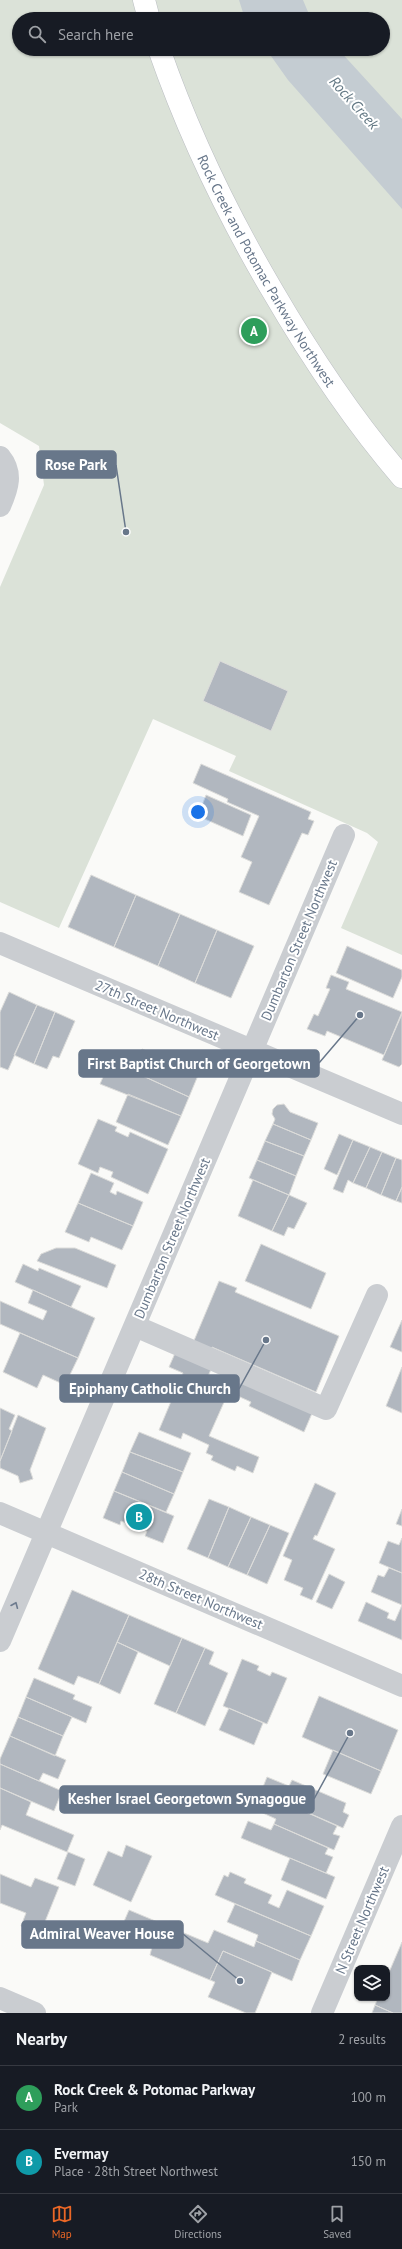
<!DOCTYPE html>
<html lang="en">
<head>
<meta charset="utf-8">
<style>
  body { margin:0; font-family:"PT Sans",sans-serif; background:#242831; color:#f1f3f6 }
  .controls { position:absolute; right:12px; bottom:12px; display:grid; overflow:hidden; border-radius:8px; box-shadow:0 1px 3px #0004 }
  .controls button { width:36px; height:36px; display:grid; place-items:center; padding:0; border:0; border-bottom:1px solid #363941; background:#171b24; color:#f1f3f6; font:20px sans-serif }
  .you { position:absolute; left:198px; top:812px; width:14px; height:14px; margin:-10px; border:3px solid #fff; border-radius:50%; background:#1a73e8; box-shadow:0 0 0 6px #1a73e833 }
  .badge { display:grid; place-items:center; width:26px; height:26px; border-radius:50%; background:#eb6726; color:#fff; font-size:13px; font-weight:700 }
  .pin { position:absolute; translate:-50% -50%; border:2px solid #fff; box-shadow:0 1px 4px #0006 }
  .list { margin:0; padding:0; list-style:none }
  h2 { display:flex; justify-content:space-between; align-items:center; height:52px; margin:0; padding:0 16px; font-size:17px }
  h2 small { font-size:13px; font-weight:400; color:#9ea1a6 }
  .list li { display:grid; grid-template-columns:26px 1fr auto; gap:12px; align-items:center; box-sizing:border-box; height:64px; padding:0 16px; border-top:1px solid #363941 }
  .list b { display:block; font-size:15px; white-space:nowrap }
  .list p { margin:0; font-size:13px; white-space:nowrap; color:#9ea1a6 }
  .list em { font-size:13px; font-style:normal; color:#9ea1a6 }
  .icon { flex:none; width:22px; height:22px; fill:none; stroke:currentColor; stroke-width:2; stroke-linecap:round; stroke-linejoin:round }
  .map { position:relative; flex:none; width:402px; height:2013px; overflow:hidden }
  .search { position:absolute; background:#171b24; box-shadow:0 1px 3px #0004; left:12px; right:12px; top:12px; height:44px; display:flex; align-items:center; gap:10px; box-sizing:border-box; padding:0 14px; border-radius:22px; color:#9ea1a6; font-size:15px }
  .sheet { height:180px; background:#171b24 }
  nav { display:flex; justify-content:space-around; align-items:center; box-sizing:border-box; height:56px; border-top:1px solid #363941; background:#171b24; font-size:11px; color:#9ea1a6 }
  nav a { display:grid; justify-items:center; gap:2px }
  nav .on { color:#eb6726 }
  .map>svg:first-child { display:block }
  .green { fill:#dbe2d8; fill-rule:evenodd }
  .water { fill:#c4ccd2 }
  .building { fill:#b1b7bf; stroke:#dcdcda }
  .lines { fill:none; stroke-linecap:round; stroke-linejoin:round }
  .major-casing { stroke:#bbbec3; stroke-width:23 }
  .minor { stroke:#cacdd1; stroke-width:22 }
  .major { stroke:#fff; stroke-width:22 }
  .oneway { stroke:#6d7b8e }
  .labels { text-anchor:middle; stroke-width:4; stroke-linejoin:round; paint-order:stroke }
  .street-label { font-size:14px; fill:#68778a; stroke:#fff }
  .water-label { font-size:15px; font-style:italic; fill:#637884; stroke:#fff }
  .leader { fill:none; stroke:#68778a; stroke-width:1.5 }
  .callout-dot { fill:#68778a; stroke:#fff; stroke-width:1.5 }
  .callout { fill:#68778a; stroke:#68778a; stroke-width:1.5 }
  .callout-label { font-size:15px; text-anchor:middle; font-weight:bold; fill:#fff }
</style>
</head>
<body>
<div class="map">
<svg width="402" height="2013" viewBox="0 0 402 2013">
  <rect width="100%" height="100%" fill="#fafaf8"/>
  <path class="green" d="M 0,0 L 402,0 L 402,955 L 341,928 L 378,842 L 367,833 L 229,771 L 236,756 L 153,719 L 59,928 L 0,902 L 0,587 L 44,485 L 39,446 L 0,423 ZM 19,19 L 383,19 L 383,49 L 19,49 Z"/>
  <path class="water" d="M 239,0 L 303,0 L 311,19 L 245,19 Z
    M 266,49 L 338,49 L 402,119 L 402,209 L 288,80 Z"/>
  <path class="building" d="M 220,661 L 288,691 L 271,731 L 203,701 Z
    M 201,764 L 311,812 L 308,819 L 314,821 L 308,835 L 302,833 L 269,905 L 239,892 L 252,862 L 241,857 L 259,816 L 227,802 L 228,799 L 193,783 Z
    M 206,795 L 251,815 L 243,836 L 198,816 Z
    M 91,875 L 136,895 L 114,947 L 68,927 Z
    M 136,895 L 180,914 L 158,966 L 114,947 Z
    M 180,914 L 217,930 L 195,983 L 158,966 Z
    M 217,930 L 254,946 L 231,998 L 195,983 Z
    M 347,946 L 402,970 L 402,977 L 393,998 L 336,973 Z
    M 331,975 L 349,982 L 346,989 L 402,1012 L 384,1055 L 327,1031 L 325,1036 L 307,1029 L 314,1014 L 318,1016 L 330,989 L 326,988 Z
    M 9,992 L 37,1005 L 8,1070 L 0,1067 L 0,1012 Z
    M 37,1005 L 55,1012 L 34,1064 L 14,1055 Z
    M 55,1012 L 75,1021 L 59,1058 L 53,1056 L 47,1069 L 34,1064 Z
    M 402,1014 L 402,1064 L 399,1067 L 382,1060 Z
    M 142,1049 L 199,1073 L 189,1097 L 132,1071 Z
    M 110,1061 L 189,1097 L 181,1116 L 100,1084 Z
    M 128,1094 L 181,1116 L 168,1145 L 116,1122 Z
    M 284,1104 L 290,1112 L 318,1123 L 311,1140 L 273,1124 L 275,1119 L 272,1114 L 273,1109 L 277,1105 Z
    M 98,1119 L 117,1127 L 115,1131 L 128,1137 L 130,1132 L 168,1149 L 148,1194 L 111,1177 L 113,1172 L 100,1167 L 98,1173 L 78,1164 Z
    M 273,1124 L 311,1140 L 304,1156 L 265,1141 Z
    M 339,1134 L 353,1140 L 337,1175 L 324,1169 Z
    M 353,1140 L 370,1147 L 353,1183 L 348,1180 L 343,1193 L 333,1189 Z
    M 265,1141 L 304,1156 L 296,1176 L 257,1160 Z
    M 370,1147 L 382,1152 L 366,1188 L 353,1183 Z
    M 382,1152 L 396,1158 L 381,1195 L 366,1188 Z
    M 396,1158 L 402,1160 L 402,1187 L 396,1201 L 381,1195 Z
    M 257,1160 L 296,1176 L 289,1195 L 249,1178 Z
    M 91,1173 L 114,1183 L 110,1192 L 116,1195 L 117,1191 L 143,1202 L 133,1226 L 78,1203 Z
    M 253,1180 L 289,1195 L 272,1231 L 238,1216 Z
    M 402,1187 L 402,1203 L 396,1201 Z
    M 289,1195 L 307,1203 L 294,1229 L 288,1227 L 284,1236 L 272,1231 Z
    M 78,1203 L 133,1226 L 122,1250 L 91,1237 L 89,1242 L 65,1232 Z
    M 261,1244 L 326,1273 L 311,1309 L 245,1281 Z
    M 56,1248 L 75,1248 L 116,1265 L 107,1288 L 37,1261 L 41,1254 Z
    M 23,1264 L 38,1271 L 39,1268 L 81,1286 L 71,1307 L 15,1282 Z
    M 219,1281 L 237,1288 L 235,1292 L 339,1336 L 316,1392 L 212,1347 L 210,1351 L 193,1343 Z
    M 33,1290 L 95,1318 L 78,1358 L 0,1324 L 0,1301 L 43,1320 L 47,1311 L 28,1303 Z
    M 402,1320 L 402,1352 L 390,1347 Z
    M 20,1333 L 78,1358 L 65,1385 L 43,1375 L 37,1388 L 3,1372 Z
    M 176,1351 L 212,1367 L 206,1381 L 229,1391 L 209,1436 L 259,1457 L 253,1473 L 237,1466 L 235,1471 L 211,1460 L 213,1456 L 206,1453 L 209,1445 L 183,1433 L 181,1439 L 159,1430 L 183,1373 L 169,1367 Z
    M 402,1367 L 402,1413 L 386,1406 Z
    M 233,1376 L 313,1411 L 304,1432 L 249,1406 L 251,1402 L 229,1392 L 227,1390 Z
    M 0,1408 L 15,1415 L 9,1429 L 12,1431 L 0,1461 Z
    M 18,1415 L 46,1428 L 30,1470 L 33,1479 L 20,1483 L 18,1476 L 0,1468 L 0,1461 Z
    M 139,1432 L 191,1453 L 183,1472 L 130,1452 Z
    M 130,1452 L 183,1472 L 174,1494 L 122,1472 Z
    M 122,1472 L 174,1494 L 166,1512 L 114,1491 Z
    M 315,1483 L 336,1493 L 317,1536 L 315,1535 L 313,1539 L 335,1549 L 312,1600 L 300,1595 L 303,1588 L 284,1580 L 292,1560 L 283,1556 Z
    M 114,1491 L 174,1516 L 163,1543 L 145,1536 L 147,1531 L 121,1521 L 120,1525 L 103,1518 Z
    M 209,1499 L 229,1507 L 208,1558 L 187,1549 Z
    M 229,1507 L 251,1517 L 228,1567 L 208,1558 Z
    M 402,1509 L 402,1526 L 396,1524 Z
    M 251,1517 L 270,1525 L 247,1575 L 228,1567 Z
    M 270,1525 L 289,1533 L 267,1584 L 247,1575 Z
    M 402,1538 L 402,1573 L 379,1563 L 388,1541 L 399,1545 Z
    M 389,1568 L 402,1573 L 402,1605 L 371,1592 L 378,1575 L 384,1577 Z
    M 329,1574 L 345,1582 L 332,1609 L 316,1602 Z
    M 72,1590 L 129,1615 L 99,1684 L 78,1676 L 74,1685 L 38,1669 Z
    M 366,1602 L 389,1613 L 387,1618 L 395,1621 L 402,1605 L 402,1640 L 358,1621 Z
    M 129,1615 L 182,1638 L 170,1666 L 117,1642 Z
    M 182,1638 L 205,1648 L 176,1713 L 154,1704 Z
    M 117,1642 L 138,1652 L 120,1694 L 99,1684 Z
    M 205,1648 L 214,1652 L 209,1664 L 228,1673 L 205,1726 L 176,1713 Z
    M 242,1659 L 259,1666 L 257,1670 L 270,1676 L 272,1672 L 287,1678 L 267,1724 L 223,1706 Z
    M 34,1678 L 75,1695 L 73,1699 L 92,1707 L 86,1723 L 26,1697 Z
    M 319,1696 L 398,1730 L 381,1771 L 302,1737 Z
    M 26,1697 L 72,1717 L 63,1736 L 18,1717 Z
    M 229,1708 L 263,1723 L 254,1745 L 219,1730 Z
    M 18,1717 L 63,1736 L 55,1756 L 10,1736 Z
    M 10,1736 L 66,1760 L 58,1779 L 43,1773 L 39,1781 L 0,1764 L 0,1759 Z
    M 333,1750 L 381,1771 L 371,1794 L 323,1774 Z
    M 0,1764 L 62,1791 L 54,1811 L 0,1788 Z
    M 267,1777 L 289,1786 L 292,1780 L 346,1803 L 343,1812 L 349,1815 L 343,1828 L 261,1792 Z
    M 0,1788 L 31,1802 L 26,1815 L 74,1835 L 67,1852 L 2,1825 L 0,1830 Z
    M 261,1792 L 337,1826 L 333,1834 L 340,1836 L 334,1850 L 274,1824 L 276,1819 L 254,1809 Z
    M 248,1821 L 271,1830 L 274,1824 L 328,1848 L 325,1854 L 333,1857 L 326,1873 L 241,1838 Z
    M 126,1845 L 152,1856 L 131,1902 L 93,1885 L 108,1851 L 122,1857 Z
    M 68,1852 L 85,1859 L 75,1886 L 57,1879 Z
    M 290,1858 L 335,1877 L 326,1899 L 281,1880 Z
    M 230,1872 L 246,1879 L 244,1883 L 272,1895 L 268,1903 L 279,1908 L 287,1890 L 324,1906 L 311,1936 L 215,1895 L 224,1875 L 228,1877 Z
    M 0,1874 L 31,1887 L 35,1878 L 59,1887 L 40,1934 L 21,1926 L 26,1913 L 0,1903 Z
    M 235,1904 L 311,1936 L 300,1960 L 256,1941 L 258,1935 L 227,1922 Z
    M 129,1910 L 208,1943 L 214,1930 L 254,1947 L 256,1941 L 300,1960 L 292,1981 L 223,1951 L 210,1980 L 150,1955 L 152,1947 L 119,1933 Z
    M 402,1942 L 402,2013 L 393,2013 L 375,2005 L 378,1998 L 387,1998 L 387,1977 Z
    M 223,1951 L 272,1972 L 255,2013 L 246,2013 L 208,1997 L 215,1982 L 210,1980 Z
    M 375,2005 L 393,2013 L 372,2013 Z"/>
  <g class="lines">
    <defs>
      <g id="major">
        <path d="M 144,0 L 149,19"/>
        <path id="s1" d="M 159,49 C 189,135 226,212 272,290 C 311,357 351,418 402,477"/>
      </g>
    </defs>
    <use href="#major" class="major-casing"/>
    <path class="minor" d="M 0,457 C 13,473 8,488 0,506
      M 0,943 L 402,1114
      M 135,1326 L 326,1409 L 377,1295
      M 0,1513 L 402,1686
      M 0,1641 L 344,835
      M 0,1998 L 35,2013
      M 322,2013 L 402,1826"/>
    <use href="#major" class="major"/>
  </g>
  <defs><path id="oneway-chevron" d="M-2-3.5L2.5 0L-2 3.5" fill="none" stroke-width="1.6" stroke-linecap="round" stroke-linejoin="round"/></defs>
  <use class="oneway" href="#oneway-chevron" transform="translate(15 1605) rotate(-67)"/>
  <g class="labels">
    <g class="street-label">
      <text dy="5" stroke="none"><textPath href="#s1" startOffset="247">Rock Creek and Potomac Parkway Northwest</textPath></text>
      <text transform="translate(299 940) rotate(-67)" y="5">Dumbarton Street Northwest</text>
      <text transform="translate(157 1010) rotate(23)" y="5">27th Street Northwest</text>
      <text transform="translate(172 1238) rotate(-67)" y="5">Dumbarton Street Northwest</text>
      <text transform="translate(201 1599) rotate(23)" y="5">28th Street Northwest</text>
      <text transform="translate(362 1920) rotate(-67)" y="5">N Street Northwest</text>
    </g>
    <g class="water-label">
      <text transform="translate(354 103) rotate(48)" y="5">Rock Creek</text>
    </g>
  </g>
  <path class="leader" d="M126 532L116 465M360 1015L319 1063M266 1340L239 1389M350 1733L314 1799M240 1981L183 1934"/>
  <g class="callout-dot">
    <circle cx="126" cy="532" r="4"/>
    <circle cx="360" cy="1015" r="4"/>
    <circle cx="266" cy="1340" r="4"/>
    <circle cx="350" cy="1733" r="4"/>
    <circle cx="240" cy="1981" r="4"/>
  </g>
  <g class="callout">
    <rect x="37" y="451" width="79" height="27" rx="4"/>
    <rect x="79" y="1050" width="240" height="27" rx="4"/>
    <rect x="60" y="1375" width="179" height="27" rx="4"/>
    <rect x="60" y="1786" width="254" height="27" rx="4"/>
    <rect x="22" y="1921" width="161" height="27" rx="4"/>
  </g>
  <g class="callout-label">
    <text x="76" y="470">Rose Park</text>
    <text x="199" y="1069">First Baptist Church of Georgetown</text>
    <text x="150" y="1394">Epiphany Catholic Church</text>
    <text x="187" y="1804">Kesher Israel Georgetown Synagogue</text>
    <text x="102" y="1939">Admiral Weaver House</text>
  </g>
</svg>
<div class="controls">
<button><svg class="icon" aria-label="layers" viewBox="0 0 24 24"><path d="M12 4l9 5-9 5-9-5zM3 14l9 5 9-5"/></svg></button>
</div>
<div class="you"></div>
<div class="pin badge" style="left:254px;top:331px;background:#2e9e5b">A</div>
<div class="pin badge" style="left:139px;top:1517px;background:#0f9aa8">B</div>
<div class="search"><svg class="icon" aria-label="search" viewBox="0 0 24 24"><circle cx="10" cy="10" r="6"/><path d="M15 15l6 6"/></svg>Search here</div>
</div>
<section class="sheet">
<h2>Nearby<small>2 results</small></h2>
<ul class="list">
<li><span class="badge" style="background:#2e9e5b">A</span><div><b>Rock Creek &amp; Potomac Parkway</b><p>Park</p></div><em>100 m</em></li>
<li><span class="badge" style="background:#0f9aa8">B</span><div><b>Evermay</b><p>Place · 28th Street Northwest</p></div><em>150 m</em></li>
</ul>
</section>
<nav>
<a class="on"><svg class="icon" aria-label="map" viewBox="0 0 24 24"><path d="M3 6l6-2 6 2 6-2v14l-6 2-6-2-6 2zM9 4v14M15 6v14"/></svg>Map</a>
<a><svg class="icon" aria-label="directions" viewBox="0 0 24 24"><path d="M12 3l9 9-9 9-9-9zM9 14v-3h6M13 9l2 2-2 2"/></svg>Directions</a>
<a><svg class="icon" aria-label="saved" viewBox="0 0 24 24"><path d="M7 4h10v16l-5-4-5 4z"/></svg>Saved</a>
</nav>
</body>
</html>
